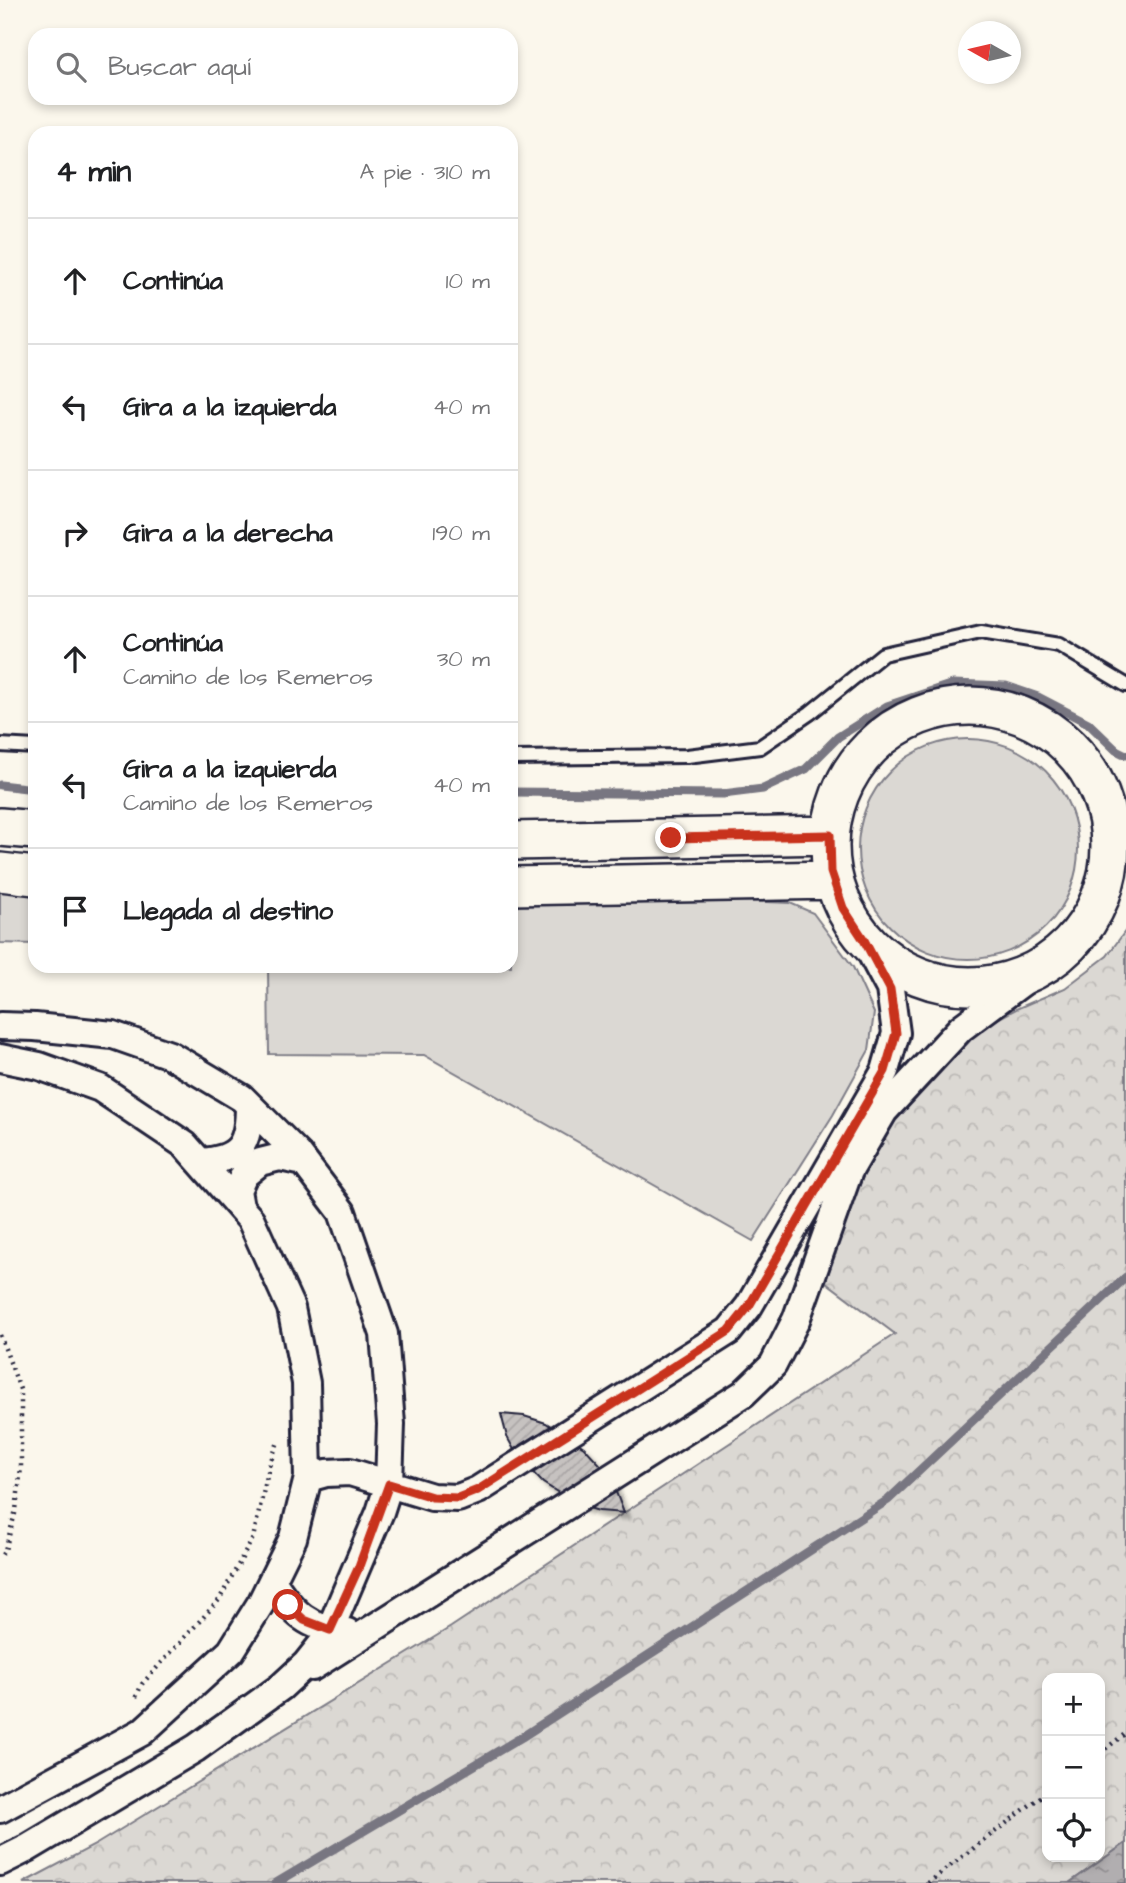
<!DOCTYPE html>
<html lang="es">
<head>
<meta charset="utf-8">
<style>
  body { margin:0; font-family:"Architects Daughter",sans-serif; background:#f6f6f6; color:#202124 }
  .controls { position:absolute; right:21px; bottom:21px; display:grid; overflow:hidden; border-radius:14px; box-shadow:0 4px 10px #0003 }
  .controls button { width:63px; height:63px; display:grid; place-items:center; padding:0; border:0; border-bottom:2px solid #e0e0e0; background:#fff; color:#202124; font:35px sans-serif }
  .compass { position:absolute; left:958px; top:21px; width:63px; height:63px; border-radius:50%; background:#fff; box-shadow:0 4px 10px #0003; rotate:278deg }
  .stop { position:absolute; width:21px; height:21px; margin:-16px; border:5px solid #c8321e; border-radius:50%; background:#fff }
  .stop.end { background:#c8321e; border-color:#fff; box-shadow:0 2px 7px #0008 }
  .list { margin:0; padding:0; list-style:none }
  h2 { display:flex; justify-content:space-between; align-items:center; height:91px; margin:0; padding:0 28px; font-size:30px }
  h2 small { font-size:23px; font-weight:400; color:#757577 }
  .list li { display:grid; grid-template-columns:46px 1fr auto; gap:21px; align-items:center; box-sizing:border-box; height:126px; padding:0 28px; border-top:2px solid #e0e0e0 }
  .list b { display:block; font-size:26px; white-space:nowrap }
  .list p { margin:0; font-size:23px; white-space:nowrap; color:#757577 }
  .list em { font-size:23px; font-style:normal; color:#757577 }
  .icon { flex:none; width:38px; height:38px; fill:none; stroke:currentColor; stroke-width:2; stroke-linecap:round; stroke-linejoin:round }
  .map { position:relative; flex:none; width:1126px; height:1883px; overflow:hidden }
  .search { position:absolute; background:#fff; box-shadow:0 4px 10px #0003; left:28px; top:28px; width:490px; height:77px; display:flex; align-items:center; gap:18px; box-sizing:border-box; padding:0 24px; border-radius:21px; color:#757577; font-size:26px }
  .panel { position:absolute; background:#fff; box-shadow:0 4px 10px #0003; left:28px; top:126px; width:490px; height:847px; border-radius:21px }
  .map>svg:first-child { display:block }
  .green { fill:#dbd8d3; stroke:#7e7d87; stroke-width:2 }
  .forest { fill:url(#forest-crowns); stroke:#7e7d87; stroke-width:2; fill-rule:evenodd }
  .water { fill:url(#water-ripples); stroke:#787681; stroke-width:2 }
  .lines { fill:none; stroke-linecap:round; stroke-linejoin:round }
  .stream { stroke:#787681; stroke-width:9 }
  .building { fill:url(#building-hatch); stroke:#22223b; stroke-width:2; filter:url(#shadow) }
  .service-casing { stroke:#22223b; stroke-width:18 }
  .minor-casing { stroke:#22223b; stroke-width:32 }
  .secondary-casing { stroke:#22223b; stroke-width:42 }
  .path { stroke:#22223b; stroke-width:4.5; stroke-dasharray:2 5; stroke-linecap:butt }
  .service { stroke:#fbf7ec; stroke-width:12 }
  .minor { stroke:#fbf7ec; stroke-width:26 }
  .secondary { stroke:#fbf7ec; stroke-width:37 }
  .route { stroke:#c8321e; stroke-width:9 }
</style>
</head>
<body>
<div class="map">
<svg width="1126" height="1883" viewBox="0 0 1126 1883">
  <defs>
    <pattern id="forest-crowns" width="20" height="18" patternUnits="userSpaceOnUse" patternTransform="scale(1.75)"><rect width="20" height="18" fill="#dbd8d3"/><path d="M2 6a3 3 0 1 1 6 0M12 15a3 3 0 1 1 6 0" fill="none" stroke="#bcb9b6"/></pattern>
    <pattern id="water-ripples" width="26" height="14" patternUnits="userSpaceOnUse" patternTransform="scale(1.75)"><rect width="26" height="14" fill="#b1aeb0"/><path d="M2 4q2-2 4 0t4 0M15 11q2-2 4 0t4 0" fill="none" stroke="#908d90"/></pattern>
    <pattern id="building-hatch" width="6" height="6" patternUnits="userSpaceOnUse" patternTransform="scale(1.75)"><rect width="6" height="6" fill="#c6c2c0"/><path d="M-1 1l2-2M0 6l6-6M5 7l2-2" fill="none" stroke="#aaa6a6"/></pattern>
    <filter id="shadow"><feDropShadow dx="6" dy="6" stdDeviation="2" flood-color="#0004"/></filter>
  </defs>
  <rect width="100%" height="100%" fill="#fbf7ec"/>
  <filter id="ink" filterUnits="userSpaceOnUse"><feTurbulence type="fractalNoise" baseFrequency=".0143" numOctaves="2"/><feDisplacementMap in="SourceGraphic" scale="14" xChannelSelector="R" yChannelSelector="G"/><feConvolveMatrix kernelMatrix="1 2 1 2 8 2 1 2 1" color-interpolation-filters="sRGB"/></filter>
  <g filter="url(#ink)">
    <path class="green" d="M858 849a110 110 0 1 1 220 0a110 110 0 1 1-220 0Z
      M 0,890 L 35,894 L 35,944 L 0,943 Z
      M 697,899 L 790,903 L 813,913 L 853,967 L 874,1013 L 869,1050 L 833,1115 L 753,1241 L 424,1055 L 269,1054 L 268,966 L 511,966 L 511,901 Z"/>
    <path class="forest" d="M 1126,930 L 1126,1843 L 1069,1883 L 23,1883 L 95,1845 L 451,1627 L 895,1334 L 826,1282 L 843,1224 L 865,1172 L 901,1111 L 975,1031 L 1016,1009 L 1065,988 L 1107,956 ZM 1047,1678 L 1100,1678 L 1100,1857 L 1047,1857 Z"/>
    <path class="water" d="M 1126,1843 L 1126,1883 L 1069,1883 Z"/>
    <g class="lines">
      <path class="stream" d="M 0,785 L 35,789
        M 511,792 L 723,794 L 763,789 L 806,769 L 838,737 L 887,706 L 953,684 L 1006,686 L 1038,697 L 1088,723 L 1116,750 L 1126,755
        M 276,1883 L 522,1737 L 888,1500 L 1126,1277"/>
    </g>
    <path class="building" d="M 501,1414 L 524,1416 L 546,1423 L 584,1447 L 609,1474 L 624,1513 L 599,1511 L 578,1505 L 543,1483 L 518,1457 L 507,1437 Z"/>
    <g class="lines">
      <defs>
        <path id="service" d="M 0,745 L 35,747
          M 511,758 L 687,756 L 760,747 L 810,713 L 883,654 L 981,632 L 1059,645 L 1126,685"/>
        <path id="minor" d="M 0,1026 L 35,1027 L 113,1035 L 170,1055 L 242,1098 L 298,1154 L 342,1212 L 384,1334 L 391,1424 L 389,1484 L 380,1512 L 326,1639 L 306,1664 L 281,1687 L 196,1748 L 28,1848 L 0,1862
          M 0,1058 L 39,1066 L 100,1088 L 185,1145 L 251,1220 L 291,1308 L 306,1383 L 308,1478 L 293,1538 L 261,1603 L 231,1651 L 142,1732 L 0,1809
          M 201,1162 C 241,1159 249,1144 249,1105
          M 240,1207 L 237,1190 L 244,1175 L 260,1162 L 280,1157 L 304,1162
          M 308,1478 L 326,1473 L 350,1472 L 432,1497 L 458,1498 L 478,1490 L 729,1331 L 749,1306 L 885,1071 L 896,1033 L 890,989 L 864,940
          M 272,1581 C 293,1613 307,1628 347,1632
          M 312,1667 L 743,1394 L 773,1365 L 796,1320 L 849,1171 L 884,1111 L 961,1028 L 1040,969"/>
        <path id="secondary" d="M830 846a140 140 0 1 1 280 0a140 140 0 1 1-280 0Z
          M 0,827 L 35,830
          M 511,841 L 830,835
          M 0,872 L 35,876
          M 511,886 L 834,880"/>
      </defs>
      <use href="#service" class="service-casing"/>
      <use href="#minor" class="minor-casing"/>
      <use href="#secondary" class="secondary-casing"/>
      <path class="path" d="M 0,1335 L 21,1392 L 21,1468 L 16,1510 L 5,1550 L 0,1558
        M 136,1697 L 142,1684 L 219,1600 L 253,1538 L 270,1463 L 278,1442
        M 1100,1753 L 1126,1733
        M 928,1883 L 1047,1792"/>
      <use href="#service" class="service"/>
      <use href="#minor" class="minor"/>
      <use href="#secondary" class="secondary"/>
    </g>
  </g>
  <g class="lines" filter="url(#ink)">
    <path class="route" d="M 288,1605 L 304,1620 L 330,1630 L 358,1569 L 389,1484 L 432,1497 L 458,1498 L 478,1490 L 729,1331 L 749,1306 L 885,1071 L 896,1033 L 890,989 L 864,940 L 843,908 L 831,872 L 830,835 L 671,838"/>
  </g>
</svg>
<div class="controls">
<button>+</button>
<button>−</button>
<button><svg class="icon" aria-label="locate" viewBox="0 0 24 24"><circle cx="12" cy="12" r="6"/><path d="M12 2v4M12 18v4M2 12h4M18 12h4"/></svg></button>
</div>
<svg class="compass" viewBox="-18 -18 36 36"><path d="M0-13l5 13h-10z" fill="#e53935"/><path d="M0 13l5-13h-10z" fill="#757577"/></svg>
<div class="stop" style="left:288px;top:1605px"></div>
<div class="stop end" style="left:671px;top:838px"></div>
<div class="search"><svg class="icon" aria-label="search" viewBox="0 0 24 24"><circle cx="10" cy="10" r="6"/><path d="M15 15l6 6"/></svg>Buscar aquí</div>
<section class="panel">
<h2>4 min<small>A pie · 310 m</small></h2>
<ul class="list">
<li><svg class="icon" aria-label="ahead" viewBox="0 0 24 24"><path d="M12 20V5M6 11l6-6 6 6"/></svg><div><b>Continúa</b></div><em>10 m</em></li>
<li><svg class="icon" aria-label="left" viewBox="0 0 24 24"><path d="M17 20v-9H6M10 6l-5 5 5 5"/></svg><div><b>Gira a la izquierda</b></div><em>40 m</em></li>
<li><svg class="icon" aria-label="right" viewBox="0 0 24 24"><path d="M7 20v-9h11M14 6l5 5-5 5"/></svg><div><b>Gira a la derecha</b></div><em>190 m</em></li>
<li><svg class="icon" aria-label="ahead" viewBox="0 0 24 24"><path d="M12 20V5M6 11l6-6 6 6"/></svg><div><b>Continúa</b><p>Camino de los Remeros</p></div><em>30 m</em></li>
<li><svg class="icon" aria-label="left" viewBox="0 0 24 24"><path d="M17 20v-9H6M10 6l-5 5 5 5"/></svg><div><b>Gira a la izquierda</b><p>Camino de los Remeros</p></div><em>40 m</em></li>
<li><svg class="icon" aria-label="arrive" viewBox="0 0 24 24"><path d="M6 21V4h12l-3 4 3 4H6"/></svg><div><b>Llegada al destino</b></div></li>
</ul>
</section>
</div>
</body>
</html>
